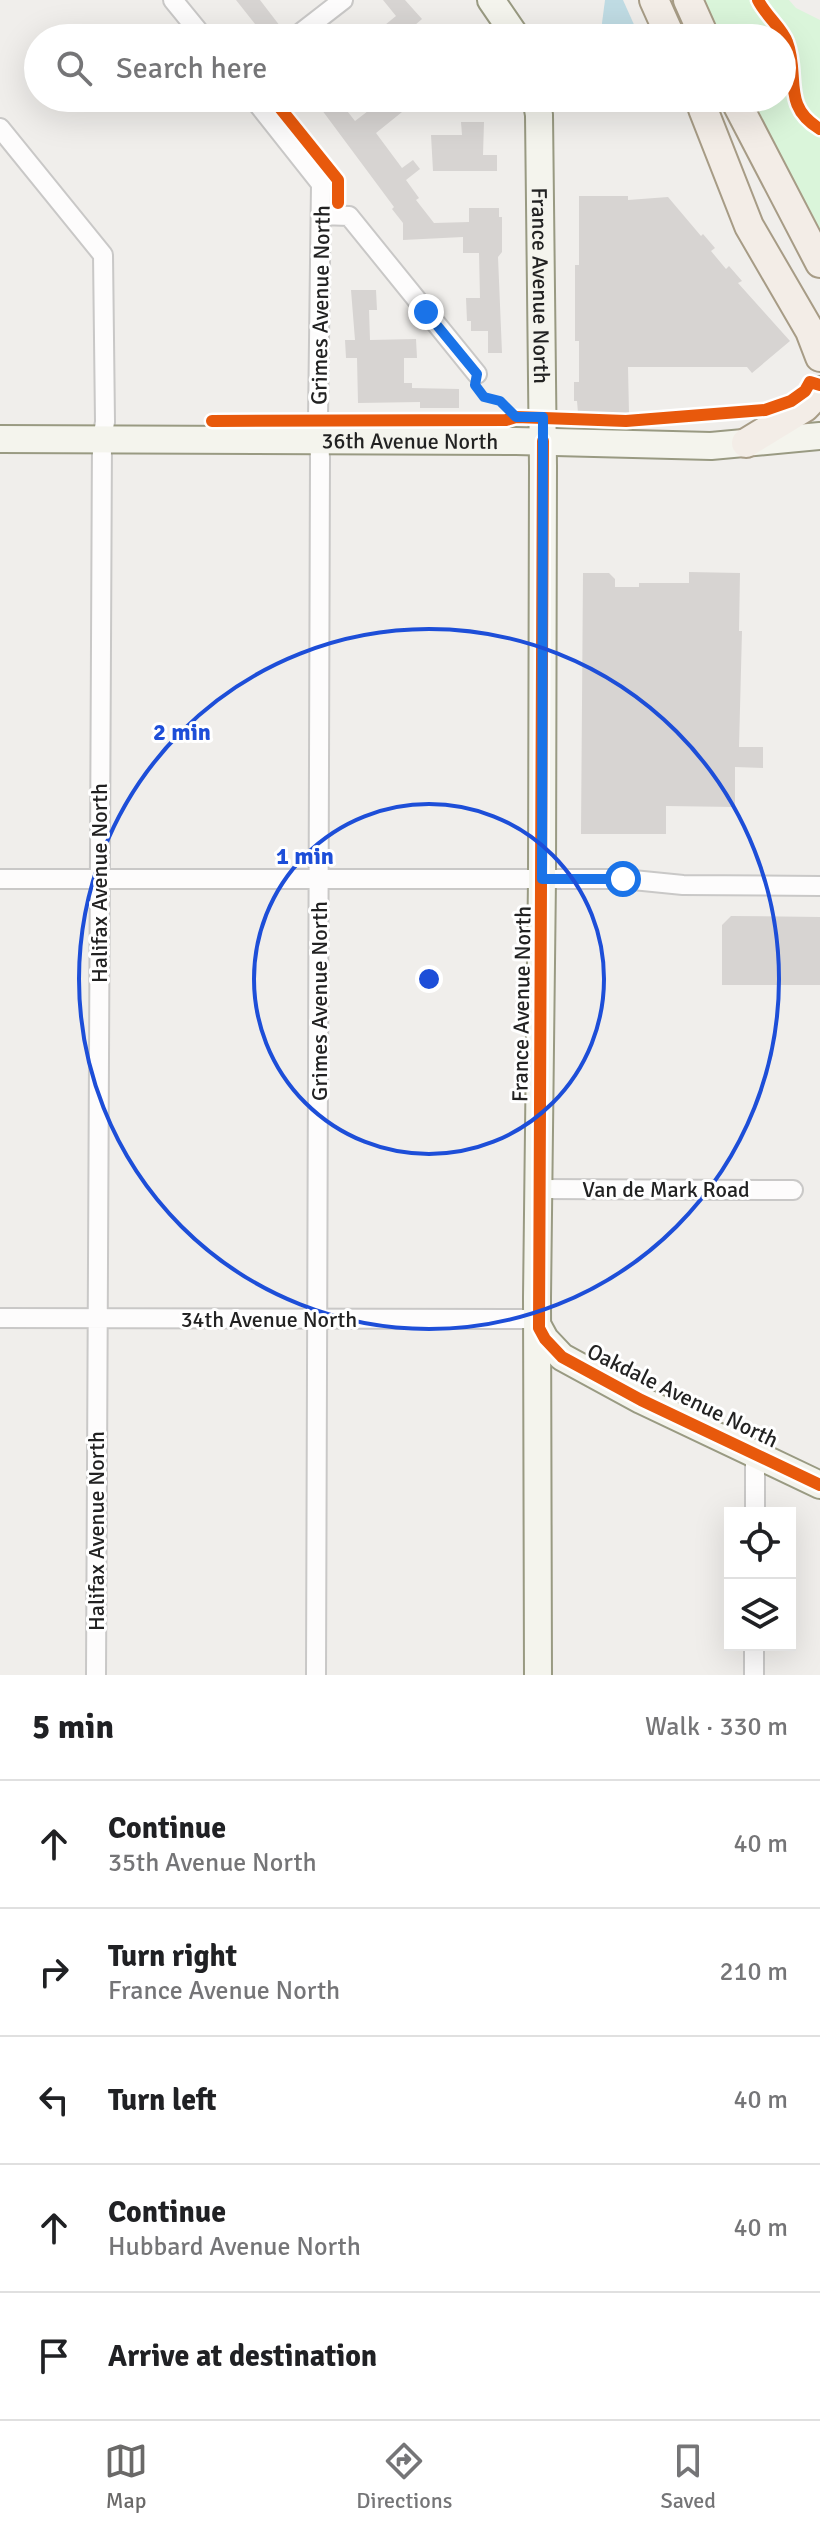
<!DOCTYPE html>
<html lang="en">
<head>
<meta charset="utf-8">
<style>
  body { margin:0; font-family:Signika,sans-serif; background:#f2f2f2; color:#202124 }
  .controls { position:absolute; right:24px; bottom:24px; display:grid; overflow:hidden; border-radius:0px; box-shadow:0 8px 32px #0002 }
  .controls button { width:72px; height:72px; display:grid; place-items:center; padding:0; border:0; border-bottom:2px solid #e0e0e0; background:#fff; color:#202124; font:40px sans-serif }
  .stop { position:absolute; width:24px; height:24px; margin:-18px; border:6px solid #1a73e8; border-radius:50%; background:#fff }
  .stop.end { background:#1a73e8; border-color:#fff; box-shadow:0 2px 8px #0008 }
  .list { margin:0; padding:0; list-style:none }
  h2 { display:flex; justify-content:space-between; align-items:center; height:104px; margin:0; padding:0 32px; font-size:34px }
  h2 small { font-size:26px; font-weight:400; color:#757577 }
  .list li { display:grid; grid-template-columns:52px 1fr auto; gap:24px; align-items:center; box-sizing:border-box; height:128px; padding:0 32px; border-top:2px solid #e0e0e0 }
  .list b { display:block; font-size:30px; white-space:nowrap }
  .list p { margin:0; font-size:26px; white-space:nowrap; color:#757577 }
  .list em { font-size:26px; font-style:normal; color:#757577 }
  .icon { flex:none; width:44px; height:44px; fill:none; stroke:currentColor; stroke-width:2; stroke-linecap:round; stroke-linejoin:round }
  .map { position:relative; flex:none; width:820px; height:1675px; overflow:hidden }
  .search { position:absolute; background:#fff; box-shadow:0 8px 32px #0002; left:24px; right:24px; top:24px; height:88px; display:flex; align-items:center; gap:20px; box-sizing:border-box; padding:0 28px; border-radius:44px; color:#757577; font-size:30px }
  .sheet { height:744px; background:#fff }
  nav { display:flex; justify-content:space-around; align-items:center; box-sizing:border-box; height:112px; border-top:2px solid #e0e0e0; background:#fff; font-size:22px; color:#757577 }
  nav a { display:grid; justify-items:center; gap:4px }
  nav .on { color:#6a6968 }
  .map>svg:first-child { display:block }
  .park { fill:#daf5da }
  .water { fill:#bfdbe3 }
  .building { fill:#d7d4d2 }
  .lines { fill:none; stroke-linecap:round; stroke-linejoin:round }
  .street-casing { stroke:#c9c8c7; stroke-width:22 }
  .secondary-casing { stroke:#999a82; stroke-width:30 }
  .primary-casing { stroke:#a79c86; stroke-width:32 }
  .street { stroke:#fdfcfc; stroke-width:18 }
  .secondary { stroke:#f4f4ed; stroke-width:26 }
  .primary { stroke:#f3ede7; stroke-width:28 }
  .cycleway-casing { stroke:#fff; stroke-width:17 }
  .cycleway { stroke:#e8590c; stroke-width:12 }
  .route { stroke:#1a73e8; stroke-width:10 }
  .ring { fill:none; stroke:#1d4ed8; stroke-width:4 }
  .labels { text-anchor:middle; stroke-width:6; stroke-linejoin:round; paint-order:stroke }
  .street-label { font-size:22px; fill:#222; stroke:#fff }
  .centre { fill:#1d4ed8; stroke:#fff; stroke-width:4 }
  .ring-label { font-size:24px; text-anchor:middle; font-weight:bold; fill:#1d4ed8; stroke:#fff; stroke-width:6; stroke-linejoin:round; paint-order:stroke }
</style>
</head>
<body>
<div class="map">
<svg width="820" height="1675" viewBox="0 0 820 1675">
  <rect width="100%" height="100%" fill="#f0eeeb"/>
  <path class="park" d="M 699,0 L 789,0 L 796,8 L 820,20 L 820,238 L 745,98 L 782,98 L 782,38 L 716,38 Z"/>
  <path class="water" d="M 605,0 L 623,0 L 640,38 L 603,38 L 602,23 Z"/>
  <path class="building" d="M 236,0 L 260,0 L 280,26 L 266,38 Z
    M 383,0 L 405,0 L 422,19 L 400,38 L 369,38 L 396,16 Z
    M 313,98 L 337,98 L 355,121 L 385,98 L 391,98 L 402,112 L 376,133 L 402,168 L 413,160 L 420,169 L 406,180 L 419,198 L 416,200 L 434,223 L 469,222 L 469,208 L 499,208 L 499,217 L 502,217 L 502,252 L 498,257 L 502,353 L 488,353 L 488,331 L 471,331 L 471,321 L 467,321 L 466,298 L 480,298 L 479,253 L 463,253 L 463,237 L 403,240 L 403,223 L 392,209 L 394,207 Z
    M 461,122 L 484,122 L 483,155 L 497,155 L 497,171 L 433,171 L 431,135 L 462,135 Z
    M 579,196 L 628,196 L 628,200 L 668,197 L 701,236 L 703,234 L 715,248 L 711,251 L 726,269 L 729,266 L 742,281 L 738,283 L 790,341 L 752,373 L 747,367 L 628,367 L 629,413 L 578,413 L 577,401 L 574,401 L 574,382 L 579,382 L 579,341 L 575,341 L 575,265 L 579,265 Z
    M 351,290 L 376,290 L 377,310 L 369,310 L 370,340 L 416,339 L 417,358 L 404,358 L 404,383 L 412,383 L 412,388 L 459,389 L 459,408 L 420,408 L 420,402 L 358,403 L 357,358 L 346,358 L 345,340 L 355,340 Z
    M 689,572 L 740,573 L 739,631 L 742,631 L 739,747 L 763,747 L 763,768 L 735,767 L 735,807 L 666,806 L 666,834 L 581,834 L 583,573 L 609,573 L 615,579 L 615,587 L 639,587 L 639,583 L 689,583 Z
    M 731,916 L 820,917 L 820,985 L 722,985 L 722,925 Z"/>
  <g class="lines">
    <defs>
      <path id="street" d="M 173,0 L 204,38
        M 294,38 L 343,0
        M 253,98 L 321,184 L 318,420 L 320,458 L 316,1675
        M 0,128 L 103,255 L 105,422 L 102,439 L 96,1675
        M 321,215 L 349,216 L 477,374
        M 0,879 L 623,879 L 683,885 L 820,886
        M 539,1189 L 793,1190
        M 0,1318 L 538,1319
        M 755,1513 L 755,1453
        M 754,1675 L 754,1645"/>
      <g id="secondary">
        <path d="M 491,0 L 517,38"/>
        <path id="s1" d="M 536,98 L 539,115 L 543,466 L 542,879 L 537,1298 L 538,1675"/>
        <path id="s2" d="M 0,439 L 516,441 L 711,446 L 820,436"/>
        <path d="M 539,1328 L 545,1339 L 562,1357 L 641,1400 L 820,1485"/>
      </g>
      <path id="primary" d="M 654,0 L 671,38
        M 688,0 L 705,38
        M 734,98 L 820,263
        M 703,109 L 749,226 L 810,331 L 820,357
        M 746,443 L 805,407 L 820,391"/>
    </defs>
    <use href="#street" class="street-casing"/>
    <use href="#secondary" class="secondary-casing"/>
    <use href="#primary" class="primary-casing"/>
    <use href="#street" class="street"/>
    <use href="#secondary" class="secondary"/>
    <use href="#primary" class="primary"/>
    <defs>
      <path id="cycleway" d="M 758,0 C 765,15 783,29 787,42 C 800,76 781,106 820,129
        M 272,98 L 338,180 L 338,203
        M 212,421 L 506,420 L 516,417 L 626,421 L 765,410 L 791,401 L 805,391 L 810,382 L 820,385
        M 543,441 L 539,1328 L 545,1339 L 562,1357 L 641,1400 L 820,1485"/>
    </defs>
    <use href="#cycleway" class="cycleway-casing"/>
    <use href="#cycleway" class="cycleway"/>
  </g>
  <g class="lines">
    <path class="route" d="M 426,312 L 477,374 L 475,385 L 484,397 L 500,401 L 516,417 L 543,417 L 542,879 L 623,879"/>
  </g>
  <g class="ring">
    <circle cx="429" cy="979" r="175"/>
    <circle cx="429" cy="979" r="350"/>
  </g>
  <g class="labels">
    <g class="street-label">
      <text dy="8" stroke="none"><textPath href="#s1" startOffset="188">France Avenue North</textPath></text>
      <text transform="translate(320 305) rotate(-89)" y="8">Grimes Avenue North</text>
      <text dy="8" stroke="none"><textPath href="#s2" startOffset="410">36th Avenue North</textPath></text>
      <text transform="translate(99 883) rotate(-90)" y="8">Halifax Avenue North</text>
      <text transform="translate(319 1001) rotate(-90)" y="8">Grimes Avenue North</text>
      <text transform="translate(521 1004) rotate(-89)" y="8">France Avenue North</text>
      <text x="666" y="1197">Van de Mark Road</text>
      <text x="269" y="1327">34th Avenue North</text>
      <text transform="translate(683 1395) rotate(26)" y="8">Oakdale Avenue North</text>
      <text transform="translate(96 1531) rotate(-90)" y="8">Halifax Avenue North</text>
    </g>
  </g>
  <circle cx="429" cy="979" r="12" class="centre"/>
  <g class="ring-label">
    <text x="182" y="740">2 min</text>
    <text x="305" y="864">1 min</text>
  </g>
</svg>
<div class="controls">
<button><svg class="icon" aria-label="locate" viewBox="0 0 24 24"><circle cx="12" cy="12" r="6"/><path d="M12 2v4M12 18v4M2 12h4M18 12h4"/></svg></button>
<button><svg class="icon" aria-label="layers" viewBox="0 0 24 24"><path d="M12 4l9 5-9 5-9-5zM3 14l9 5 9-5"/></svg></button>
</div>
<div class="stop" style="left:623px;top:879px"></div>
<div class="stop end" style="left:426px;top:312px"></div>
<div class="search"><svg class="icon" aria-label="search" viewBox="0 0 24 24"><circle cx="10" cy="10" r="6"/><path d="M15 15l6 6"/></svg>Search here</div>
</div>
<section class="sheet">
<h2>5 min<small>Walk · 330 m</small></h2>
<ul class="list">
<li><svg class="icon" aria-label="ahead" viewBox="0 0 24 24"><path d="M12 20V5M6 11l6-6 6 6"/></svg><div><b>Continue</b><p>35th Avenue North</p></div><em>40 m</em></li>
<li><svg class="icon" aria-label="right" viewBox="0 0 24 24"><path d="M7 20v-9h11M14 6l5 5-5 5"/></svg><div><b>Turn right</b><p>France Avenue North</p></div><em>210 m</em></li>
<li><svg class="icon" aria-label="left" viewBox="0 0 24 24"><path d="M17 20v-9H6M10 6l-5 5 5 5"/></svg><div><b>Turn left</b></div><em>40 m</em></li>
<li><svg class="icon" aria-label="ahead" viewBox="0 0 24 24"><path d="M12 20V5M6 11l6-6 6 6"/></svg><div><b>Continue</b><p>Hubbard Avenue North</p></div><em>40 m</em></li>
<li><svg class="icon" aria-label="arrive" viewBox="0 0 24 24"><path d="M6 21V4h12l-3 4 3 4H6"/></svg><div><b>Arrive at destination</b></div></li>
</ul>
</section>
<nav>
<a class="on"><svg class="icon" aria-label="map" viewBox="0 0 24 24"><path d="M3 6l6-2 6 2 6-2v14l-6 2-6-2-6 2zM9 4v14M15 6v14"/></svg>Map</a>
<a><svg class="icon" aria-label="directions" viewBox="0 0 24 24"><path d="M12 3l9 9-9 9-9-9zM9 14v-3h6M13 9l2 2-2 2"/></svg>Directions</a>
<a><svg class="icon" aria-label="saved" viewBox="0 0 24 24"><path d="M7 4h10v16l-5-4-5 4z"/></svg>Saved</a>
</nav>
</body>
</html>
